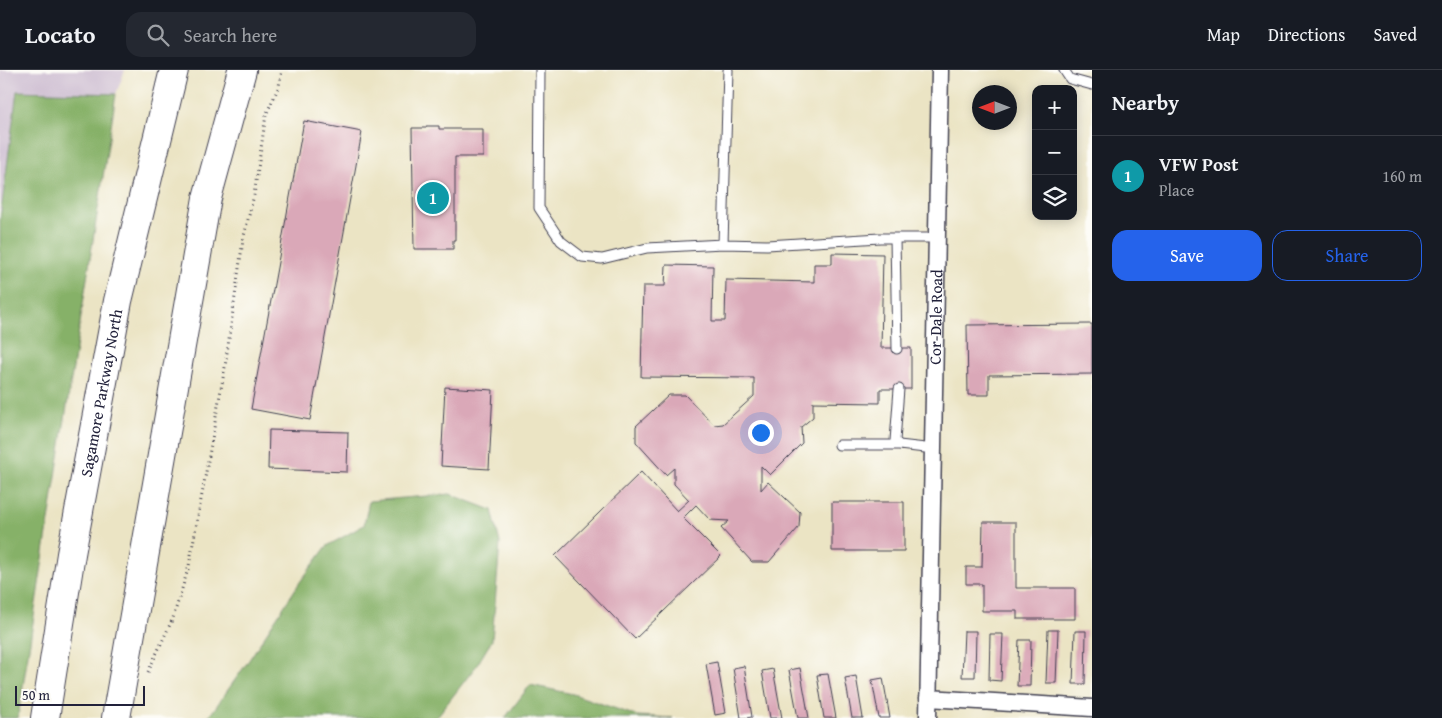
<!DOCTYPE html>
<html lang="en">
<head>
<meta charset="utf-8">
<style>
  body { margin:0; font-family:"Gentium Book Plus",serif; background:#242831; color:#f1f3f6 }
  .controls { position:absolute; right:15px; top:15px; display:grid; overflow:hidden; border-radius:10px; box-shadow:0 2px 12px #0003 }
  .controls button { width:45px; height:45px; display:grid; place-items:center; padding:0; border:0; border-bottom:1px solid #363941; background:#171b24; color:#f1f3f6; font:25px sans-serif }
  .compass { position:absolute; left:972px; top:15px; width:45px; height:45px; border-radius:50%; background:#171b24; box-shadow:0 2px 12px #0003; rotate:270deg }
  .scale { position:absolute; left:15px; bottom:12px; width:130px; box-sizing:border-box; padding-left:5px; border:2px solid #22223b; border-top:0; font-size:14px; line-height:18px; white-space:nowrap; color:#22223b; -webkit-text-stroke:4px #fdfcf7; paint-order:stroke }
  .you { position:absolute; left:760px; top:362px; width:18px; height:18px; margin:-12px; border:4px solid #fff; border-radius:50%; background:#1a73e8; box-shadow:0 0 0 8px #1a73e833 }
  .badge { display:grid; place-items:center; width:32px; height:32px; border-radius:50%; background:#2563eb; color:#fff; font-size:16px; font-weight:700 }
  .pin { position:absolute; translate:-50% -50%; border:2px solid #fff; box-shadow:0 1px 5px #0006 }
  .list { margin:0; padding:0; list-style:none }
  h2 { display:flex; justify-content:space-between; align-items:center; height:65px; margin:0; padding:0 20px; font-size:21px }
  h2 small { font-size:16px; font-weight:400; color:#9ea1a6 }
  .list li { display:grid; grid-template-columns:32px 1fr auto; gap:15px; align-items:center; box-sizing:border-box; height:80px; padding:0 20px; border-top:1px solid #363941 }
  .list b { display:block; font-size:19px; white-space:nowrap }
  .list p { margin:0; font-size:16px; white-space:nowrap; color:#9ea1a6 }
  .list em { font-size:16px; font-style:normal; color:#9ea1a6 }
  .actions { display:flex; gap:10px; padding:15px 20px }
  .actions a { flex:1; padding:11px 0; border:1px solid #2563eb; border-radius:15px; text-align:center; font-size:18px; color:#2563eb }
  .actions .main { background:#2563eb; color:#fff }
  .icon { flex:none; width:28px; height:28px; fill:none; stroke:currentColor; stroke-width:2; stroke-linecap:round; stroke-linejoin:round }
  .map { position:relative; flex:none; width:1092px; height:648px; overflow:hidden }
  header { display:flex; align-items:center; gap:30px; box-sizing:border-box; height:70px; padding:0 25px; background:#171b24; border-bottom:1px solid #363941 }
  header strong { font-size:24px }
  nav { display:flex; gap:28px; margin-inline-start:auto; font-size:18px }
  .search { width:350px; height:45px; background:#242831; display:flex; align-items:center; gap:12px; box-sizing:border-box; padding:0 18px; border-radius:15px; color:#9ea1a6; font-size:19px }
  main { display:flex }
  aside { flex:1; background:#171b24 }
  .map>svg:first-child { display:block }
  .industrial { fill:#cebed2 }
  .forest { fill:#86b168; stroke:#546a52 }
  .building { fill:#daa8b8 }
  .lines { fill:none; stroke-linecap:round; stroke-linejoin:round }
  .service-casing { stroke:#403f50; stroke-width:11 }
  .minor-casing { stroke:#403f50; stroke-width:19 }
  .trunk-casing { stroke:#403f50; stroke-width:30 }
  .path { stroke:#403f50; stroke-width:3; stroke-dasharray:1 4; stroke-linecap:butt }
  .service { stroke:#fff; stroke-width:9 }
  .minor { stroke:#fff; stroke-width:16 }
  .trunk { stroke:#fff; stroke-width:28 }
  .labels { text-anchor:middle; stroke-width:4; stroke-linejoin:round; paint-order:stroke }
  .street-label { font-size:16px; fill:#22223b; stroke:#fdfcf7 }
</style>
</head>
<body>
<header>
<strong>Locato</strong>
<div class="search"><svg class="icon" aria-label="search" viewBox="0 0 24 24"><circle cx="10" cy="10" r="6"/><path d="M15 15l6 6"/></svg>Search here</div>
<nav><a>Map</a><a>Directions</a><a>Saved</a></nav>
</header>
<main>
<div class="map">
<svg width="1092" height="648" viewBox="0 0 1092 648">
  <rect width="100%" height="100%" fill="#fdfcf7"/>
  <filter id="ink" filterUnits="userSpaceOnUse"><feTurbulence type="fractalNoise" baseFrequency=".02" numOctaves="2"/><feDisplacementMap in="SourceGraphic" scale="10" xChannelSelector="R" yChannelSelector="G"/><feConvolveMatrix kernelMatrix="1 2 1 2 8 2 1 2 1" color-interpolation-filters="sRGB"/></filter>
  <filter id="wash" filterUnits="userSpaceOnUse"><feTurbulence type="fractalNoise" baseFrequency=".0096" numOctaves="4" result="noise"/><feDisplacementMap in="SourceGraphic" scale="20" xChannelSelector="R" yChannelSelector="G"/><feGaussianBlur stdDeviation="1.12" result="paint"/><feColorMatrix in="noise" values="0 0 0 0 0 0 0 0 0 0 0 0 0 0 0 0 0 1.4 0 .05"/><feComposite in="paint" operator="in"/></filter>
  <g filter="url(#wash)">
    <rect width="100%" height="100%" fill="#ebe4c4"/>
    <path class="industrial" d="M 0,0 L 125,0 L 116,24 L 17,21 L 0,149 Z"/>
    <path class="forest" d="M 17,21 L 116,24 L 18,648 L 0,648 L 0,149 Z
      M 450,424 L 492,440 L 500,473 L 492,570 L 477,595 L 436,648 L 208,648 L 247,593 L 300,512 L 327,476 L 364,455 L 369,431 Z
      M 530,615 L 573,624 L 637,646 L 673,648 L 505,648 Z"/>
    <g id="blocks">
      <path class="building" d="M 304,51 L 362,62 L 310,350 L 251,339 Z
        M 426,56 L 439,56 L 439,59 L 483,59 L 483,87 L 455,87 L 455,170 L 453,170 L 453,179 L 414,179 L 412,58 L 426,58 Z
        M 832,183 L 883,184 L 881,278 L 911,278 L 911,319 L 880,319 L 880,333 L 813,332 L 813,347 L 801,357 L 802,373 L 770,405 L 761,396 L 761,420 L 768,412 L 800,442 L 799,457 L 769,492 L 752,492 L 721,458 L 729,451 L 710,450 L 696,435 L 683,448 L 721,486 L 635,569 L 555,486 L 641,402 L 677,441 L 689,430 L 674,414 L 674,398 L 666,405 L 636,372 L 636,356 L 669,325 L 685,325 L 714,355 L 723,354 L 754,326 L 754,308 L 641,307 L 643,216 L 665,216 L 666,195 L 713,196 L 712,251 L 725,251 L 726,210 L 814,212 L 814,194 L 832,194 Z
        M 1092,254 L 1092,304 L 989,305 L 989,325 L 968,325 L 967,255 Z
        M 445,317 L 493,320 L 489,399 L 441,396 Z
        M 269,360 L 348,362 L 347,402 L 268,399 Z
        M 832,432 L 904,432 L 904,481 L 832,481 Z
        M 983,452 L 1016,452 L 1016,518 L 1075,518 L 1075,549 L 1017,549 L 1017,541 L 982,541 L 982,514 L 966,514 L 966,497 L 982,497 Z
        M 1048,560 L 1058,560 L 1056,613 L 1046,613 Z
        M 964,561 L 976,561 L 975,607 L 962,607 Z
        M 1075,561 L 1086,561 L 1085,614 L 1073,614 Z
        M 990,564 L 1003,564 L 1001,611 L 989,610 Z
        M 1019,570 L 1031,570 L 1030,616 L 1017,616 Z
        M 717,592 L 726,643 L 715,645 L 706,594 Z
        M 744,596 L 752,647 L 746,648 L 741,648 L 733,598 Z
        M 800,598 L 809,648 L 798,648 L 789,600 Z
        M 773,599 L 782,648 L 770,648 L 762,601 Z
        M 828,604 L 836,648 L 824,648 L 817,605 Z
        M 856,606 L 863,648 L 852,648 L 845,608 Z
        M 883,608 L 890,648 L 879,648 L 872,610 Z"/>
    </g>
  </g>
  <g filter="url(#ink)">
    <use href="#blocks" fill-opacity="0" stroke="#403f50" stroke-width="1"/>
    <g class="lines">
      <defs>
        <path id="service" d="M 540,0 L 539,138 L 561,171 L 582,187 L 602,189 L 647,178 L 723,174 L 767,175 L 880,168 L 936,168
          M 1064,0 L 1070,9 L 1092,15
          M 895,168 L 897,279
          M 723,174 L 728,0
          M 899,319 L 895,371 L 899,375 L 934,379
          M 839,375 L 899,375"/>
        <g id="minor">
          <path d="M 928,628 L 1092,638"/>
          <path id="s1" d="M 928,648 L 940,0"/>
        </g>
        <g id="trunk">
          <path id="s2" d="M 45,648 L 71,484 L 118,231 L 174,0"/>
          <path d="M 116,648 L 207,128 L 242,0"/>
        </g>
      </defs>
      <use href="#service" class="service-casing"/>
      <use href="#minor" class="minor-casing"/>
      <use href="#trunk" class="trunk-casing"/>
      <path class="path" d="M 148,602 L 173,548 L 189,496 L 225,297 L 243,170 L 254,125 L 266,45 L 279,16 L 282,0"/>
      <use href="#service" class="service"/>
      <use href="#minor" class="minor"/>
      <use href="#trunk" class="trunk"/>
    </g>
  </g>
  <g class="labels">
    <g class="street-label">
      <text dy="6" stroke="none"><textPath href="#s1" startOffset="401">Cor-Dale Road</textPath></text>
      <text dy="6" stroke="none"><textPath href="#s2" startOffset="330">Sagamore Parkway North</textPath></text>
    </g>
  </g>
</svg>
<div class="controls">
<button>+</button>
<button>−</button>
<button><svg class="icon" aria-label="layers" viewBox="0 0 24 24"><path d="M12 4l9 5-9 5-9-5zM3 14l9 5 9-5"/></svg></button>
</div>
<svg class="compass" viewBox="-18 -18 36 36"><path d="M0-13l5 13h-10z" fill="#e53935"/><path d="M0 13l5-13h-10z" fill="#9ea1a6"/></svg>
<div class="scale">50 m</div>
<div class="you"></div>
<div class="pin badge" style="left:433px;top:128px;background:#0f9aa8">1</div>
</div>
<aside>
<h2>Nearby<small></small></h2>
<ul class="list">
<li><span class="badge" style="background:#0f9aa8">1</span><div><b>VFW Post</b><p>Place</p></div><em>160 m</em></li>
</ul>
<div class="actions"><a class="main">Save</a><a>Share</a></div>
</aside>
</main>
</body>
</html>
